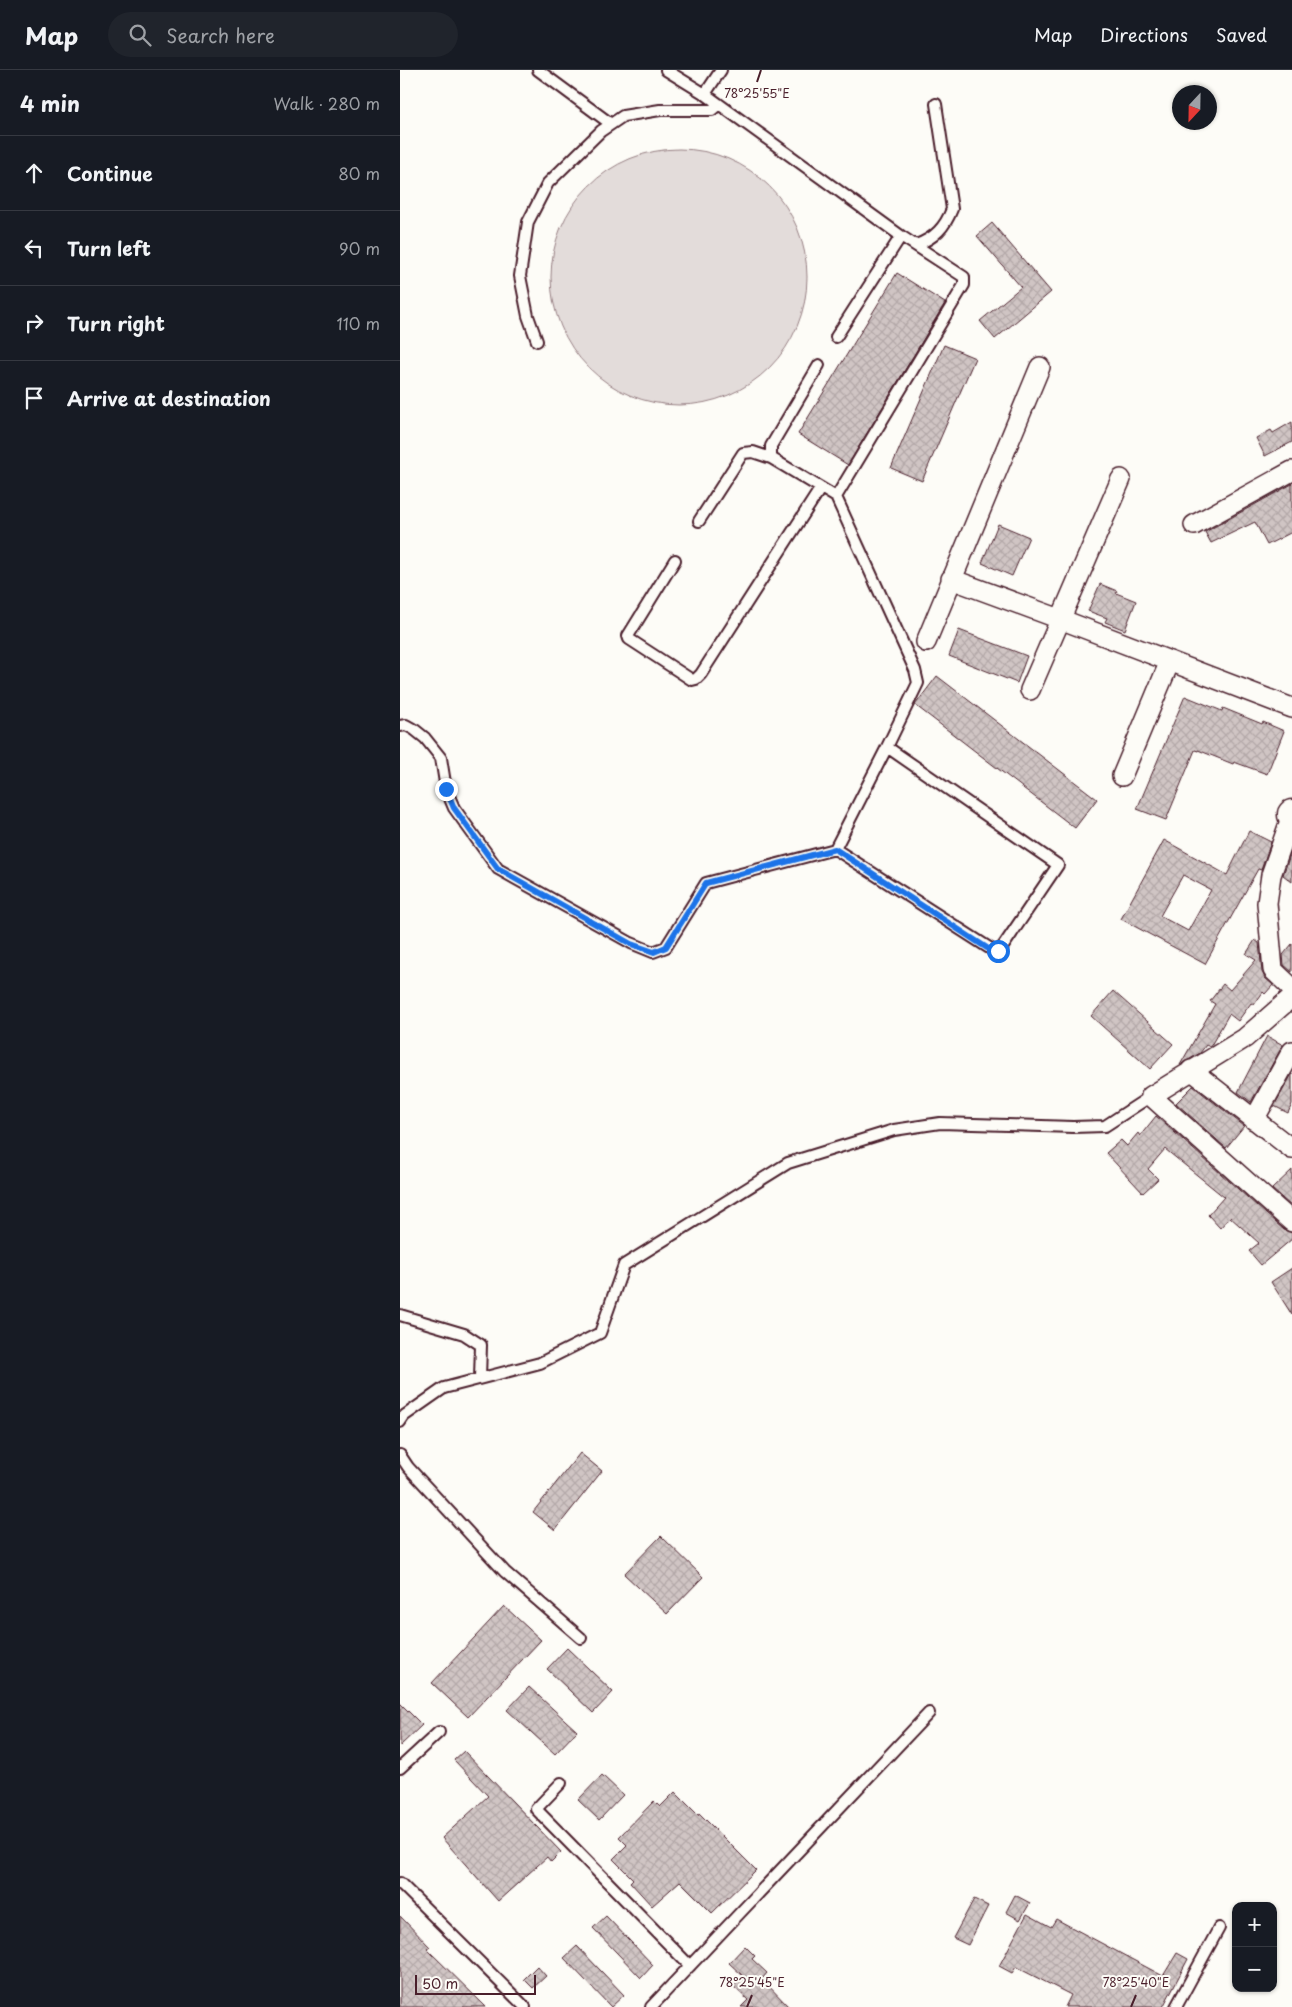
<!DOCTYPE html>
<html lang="en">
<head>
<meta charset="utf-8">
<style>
  body { margin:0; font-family:"Playpen Sans",sans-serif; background:#20242c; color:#f1f3f6 }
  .controls { position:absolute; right:15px; bottom:15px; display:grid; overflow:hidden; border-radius:10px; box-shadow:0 1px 4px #0004 }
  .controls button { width:45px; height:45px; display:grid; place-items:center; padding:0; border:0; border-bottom:1px solid #363941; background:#171b24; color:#f1f3f6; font:25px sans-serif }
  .compass { position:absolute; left:772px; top:15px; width:45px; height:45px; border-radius:50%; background:#171b24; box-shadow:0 1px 4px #0004; rotate:202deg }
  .scale { position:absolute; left:15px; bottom:12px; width:121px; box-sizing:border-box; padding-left:5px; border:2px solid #4a1f2b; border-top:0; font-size:14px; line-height:18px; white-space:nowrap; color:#4a1f2b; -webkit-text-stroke:4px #fdfcf7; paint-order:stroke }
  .stop { position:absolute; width:15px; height:15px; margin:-11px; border:4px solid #1a73e8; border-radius:50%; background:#fff }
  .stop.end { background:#1a73e8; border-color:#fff; box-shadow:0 1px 5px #0008 }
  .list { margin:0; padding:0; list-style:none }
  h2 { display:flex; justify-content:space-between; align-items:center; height:65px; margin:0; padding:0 20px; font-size:21px }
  h2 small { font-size:16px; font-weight:400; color:#9ea1a6 }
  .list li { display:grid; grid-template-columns:32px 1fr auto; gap:15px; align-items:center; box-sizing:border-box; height:75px; padding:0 20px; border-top:1px solid #363941 }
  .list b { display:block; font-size:19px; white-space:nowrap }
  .list em { font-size:16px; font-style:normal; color:#9ea1a6 }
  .icon { flex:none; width:28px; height:28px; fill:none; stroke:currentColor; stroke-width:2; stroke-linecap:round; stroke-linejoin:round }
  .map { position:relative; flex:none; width:892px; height:1937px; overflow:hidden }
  header { display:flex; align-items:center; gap:30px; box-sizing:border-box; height:70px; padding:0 25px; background:#171b24; border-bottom:1px solid #363941 }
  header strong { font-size:24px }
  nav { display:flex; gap:28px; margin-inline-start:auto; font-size:18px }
  .search { width:350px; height:45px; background:#20242c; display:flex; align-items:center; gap:12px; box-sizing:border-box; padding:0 18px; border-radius:28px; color:#9ea1a6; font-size:19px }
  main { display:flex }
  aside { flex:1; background:#171b24 }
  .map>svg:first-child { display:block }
  .pitch { fill:#e3dcda; stroke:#967e82 }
  .building { fill:url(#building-cross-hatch); stroke:#4a1f2b; fill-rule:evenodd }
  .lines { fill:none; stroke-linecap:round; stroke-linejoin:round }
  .lane-casing { stroke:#4a1f2b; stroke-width:14 }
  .street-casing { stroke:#4a1f2b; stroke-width:22 }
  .secondary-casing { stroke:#4a1f2b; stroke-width:31 }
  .lane { stroke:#fdfcf7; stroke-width:10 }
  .street { stroke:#fdfcf7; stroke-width:19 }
  .secondary { stroke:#fdfcf7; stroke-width:28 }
  .route { stroke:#1a73e8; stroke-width:6 }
  .ticks { fill:none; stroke:#4a1f2b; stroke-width:2 }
  .ticks-label { font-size:12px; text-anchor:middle; fill:#4a1f2b; stroke:#fdfcf7; stroke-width:4; stroke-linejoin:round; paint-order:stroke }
</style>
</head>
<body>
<header>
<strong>Map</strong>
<div class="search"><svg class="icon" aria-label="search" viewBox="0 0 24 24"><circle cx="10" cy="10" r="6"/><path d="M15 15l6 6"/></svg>Search here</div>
<nav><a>Map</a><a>Directions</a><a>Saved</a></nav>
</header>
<main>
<aside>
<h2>4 min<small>Walk · 280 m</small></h2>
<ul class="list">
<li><svg class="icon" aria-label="ahead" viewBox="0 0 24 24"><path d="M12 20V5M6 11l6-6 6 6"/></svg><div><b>Continue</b></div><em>80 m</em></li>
<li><svg class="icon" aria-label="left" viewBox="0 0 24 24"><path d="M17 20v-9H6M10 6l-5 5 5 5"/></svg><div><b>Turn left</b></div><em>90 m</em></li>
<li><svg class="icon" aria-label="right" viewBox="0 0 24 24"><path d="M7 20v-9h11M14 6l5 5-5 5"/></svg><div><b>Turn right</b></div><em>110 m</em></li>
<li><svg class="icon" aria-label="arrive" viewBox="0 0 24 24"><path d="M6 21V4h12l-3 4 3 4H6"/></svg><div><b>Arrive at destination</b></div></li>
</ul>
</aside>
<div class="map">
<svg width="892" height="1937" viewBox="0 0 892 1937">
  <defs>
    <pattern id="building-cross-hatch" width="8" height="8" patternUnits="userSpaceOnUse" patternTransform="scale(1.25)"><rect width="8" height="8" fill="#d0c5c4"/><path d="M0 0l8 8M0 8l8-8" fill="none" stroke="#b4a9a9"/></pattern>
  </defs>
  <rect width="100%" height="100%" fill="#fdfcf7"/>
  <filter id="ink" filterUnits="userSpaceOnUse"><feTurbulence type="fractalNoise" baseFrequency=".02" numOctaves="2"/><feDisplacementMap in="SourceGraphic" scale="10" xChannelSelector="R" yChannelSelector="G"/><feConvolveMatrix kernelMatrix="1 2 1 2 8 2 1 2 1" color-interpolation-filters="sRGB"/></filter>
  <g filter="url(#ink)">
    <path class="pitch" d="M151 207a128 128 0 1 1 256 0a128 128 0 1 1-256 0Z"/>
    <path class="building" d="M 592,153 L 651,222 L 595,269 L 580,251 L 621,217 L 577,166 Z
      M 497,203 L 545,233 L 448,395 L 398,364 Z
      M 544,275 L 575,288 L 522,411 L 491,398 Z
      M 892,352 L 892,372 L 865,386 L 856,368 L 871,360 L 873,363 Z
      M 892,414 L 892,462 L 867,475 L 855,452 L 811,473 L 805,462 Z
      M 598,454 L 629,467 L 612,506 L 582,493 Z
      M 700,514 L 717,521 L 716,523 L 736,531 L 725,560 L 705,552 L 707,548 L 688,541 Z
      M 559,560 L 627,586 L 617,613 L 549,586 Z
      M 537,606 L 697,729 L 675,758 L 515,635 Z
      M 785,626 L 822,641 L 823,638 L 862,654 L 863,652 L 884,661 L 867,704 L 834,692 L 833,694 L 798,680 L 798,681 L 795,680 L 766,750 L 737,739 Z
      M 849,761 L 871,772 L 861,800 L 858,799 L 805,894 L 721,849 L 764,770 L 827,805 ZM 783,805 L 811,820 L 788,861 L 760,846 Z
      M 891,782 L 892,782 L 892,812 L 883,805 Z
      M 855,870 L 859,873 L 862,902 L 865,908 L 873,915 L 865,924 L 863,922 L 854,935 L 851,933 L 838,951 L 829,944 L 810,977 L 806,975 L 800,983 L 780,995 L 815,934 L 810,931 L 823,914 L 830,920 L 856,890 L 846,884 Z
      M 892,874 L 892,902 L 884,895 L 883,885 Z
      M 713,921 L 773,974 L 750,999 L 691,946 Z
      M 867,966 L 883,975 L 851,1032 L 838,1022 Z
      M 892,1004 L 892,1034 L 888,1043 L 874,1036 Z
      M 793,1016 L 844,1056 L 826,1078 L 776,1033 Z
      M 756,1046 L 884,1160 L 892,1163 L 892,1169 L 861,1195 L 849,1181 L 859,1173 L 830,1147 L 820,1158 L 808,1145 L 824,1127 L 765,1079 L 748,1099 L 758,1109 L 743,1123 L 706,1083 L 721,1070 L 727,1076 L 738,1063 L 740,1066 Z
      M 892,1100 L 892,1135 L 891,1136 L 872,1119 Z
      M 892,1198 L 892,1245 L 871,1212 Z
      M 180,1383 L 202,1401 L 155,1460 L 133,1442 Z
      M 261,1466 L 303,1507 L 267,1544 L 224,1504 Z
      M 104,1536 L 141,1570 L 68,1647 L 32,1613 Z
      M 167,1578 L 213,1622 L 193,1643 L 147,1599 Z
      M 129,1617 L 177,1661 L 155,1684 L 107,1640 Z
      M 0,1633 L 22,1655 L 0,1676 Z
      M 64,1681 L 161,1782 L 151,1792 L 147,1787 L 98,1831 L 42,1768 L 88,1726 L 54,1690 Z
      M 202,1705 L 223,1725 L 199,1750 L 178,1730 Z
      M 275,1722 L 298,1745 L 299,1743 L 356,1800 L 312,1843 L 280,1811 L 252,1836 L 230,1812 L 233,1809 L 213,1789 L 227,1775 L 219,1767 L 254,1731 L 260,1737 Z
      M 615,1825 L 630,1833 L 620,1850 L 606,1842 Z
      M 574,1829 L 588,1836 L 568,1875 L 553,1868 Z
      M 627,1844 L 651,1857 L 656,1849 L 763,1906 L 777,1883 L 788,1889 L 763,1937 L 665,1937 L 671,1925 L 616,1897 L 612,1903 L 599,1896 Z
      M 0,1846 L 30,1877 L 27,1879 L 86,1937 L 0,1937 Z
      M 206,1846 L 253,1895 L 241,1908 L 193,1858 Z
      M 177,1876 L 224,1925 L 211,1937 L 164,1888 Z
      M 345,1876 L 355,1886 L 352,1889 L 367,1903 L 362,1909 L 389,1937 L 341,1937 L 348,1930 L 333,1916 L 343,1906 L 329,1893 Z
      M 137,1896 L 146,1906 L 133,1918 L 124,1909 Z"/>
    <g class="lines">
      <defs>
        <path id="lane" d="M 138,0 L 211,54
          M 266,0 L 305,24 L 501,166
          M 305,24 L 321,0
          M 516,175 C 535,168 545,157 552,139 L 536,34
          M 137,271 L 128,246 L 120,206 L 128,152 L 148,113 L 201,61 L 223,46 L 260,40 L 312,40 L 319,34
          M 419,295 L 371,376 L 371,388 L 436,427 L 515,600 L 518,613 L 487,677 L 658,795 L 604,875 L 599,881 L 594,881 L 435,779
          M 436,427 L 564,215 L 564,207 L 501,166 L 436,267
          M 299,451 L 343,383 L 353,382 L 371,388
          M 275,490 L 228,566 L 229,569 L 292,610 L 296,609 L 301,604 L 420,419
          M 0,656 L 6,655 L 15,660 L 25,668 L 41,688 L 46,719 L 54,738 L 98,799 L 231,873 L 253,882 L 266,877 L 306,813 L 435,779 L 487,677
          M 0,1245 L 64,1264 L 81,1275 L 80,1308
          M 0,1352 L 4,1346 L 44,1318 L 140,1293 L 200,1263 L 224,1195 L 388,1093 L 494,1060 L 540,1053 L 673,1057 L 705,1056 L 751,1026
          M 0,1385 L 8,1397 L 105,1502 L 181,1568
          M 0,1698 L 39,1662
          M 161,1713 L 136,1739 L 290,1896
          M 0,1813 L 125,1937
          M 251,1937 L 529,1643
          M 776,1937 L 819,1858"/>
        <path id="street" d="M 794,455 L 892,401
          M 551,509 L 660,549 L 892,638
          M 526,572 L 640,297
          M 630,620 L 721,409
          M 722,706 L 770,591
          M 892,745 L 871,805 L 867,833 L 873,900 L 892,918
          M 892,927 L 845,968 L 751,1026 L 892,1152
          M 791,1000 L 892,1079
          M 854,1050 L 892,981"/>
        <path id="secondary" d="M 892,744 L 892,745"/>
      </defs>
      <use href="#lane" class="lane-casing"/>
      <use href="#street" class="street-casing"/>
      <use href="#secondary" class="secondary-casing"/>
      <use href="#lane" class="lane"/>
      <use href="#street" class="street"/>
      <use href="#secondary" class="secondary"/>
    </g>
  </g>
  <g class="lines" filter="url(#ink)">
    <path class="route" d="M 46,719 L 54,738 L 98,799 L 231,874 L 254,882 L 266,877 L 306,813 L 435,779 L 590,880 L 598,881"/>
  </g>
  <path class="ticks" d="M 357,12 L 361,0M 347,1937 L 352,1925M 731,1937 L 736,1925"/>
  <g class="ticks-label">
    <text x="357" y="28">78°25'55"E</text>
    <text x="352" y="1917">78°25'45"E</text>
    <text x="736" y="1917">78°25'40"E</text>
  </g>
</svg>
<div class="controls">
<button>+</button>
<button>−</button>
</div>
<svg class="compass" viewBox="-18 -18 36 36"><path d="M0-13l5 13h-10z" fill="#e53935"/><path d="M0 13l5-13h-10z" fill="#9ea1a6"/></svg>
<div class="scale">50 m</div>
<div class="stop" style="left:598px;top:881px"></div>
<div class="stop end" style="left:46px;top:719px"></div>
</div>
</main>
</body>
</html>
